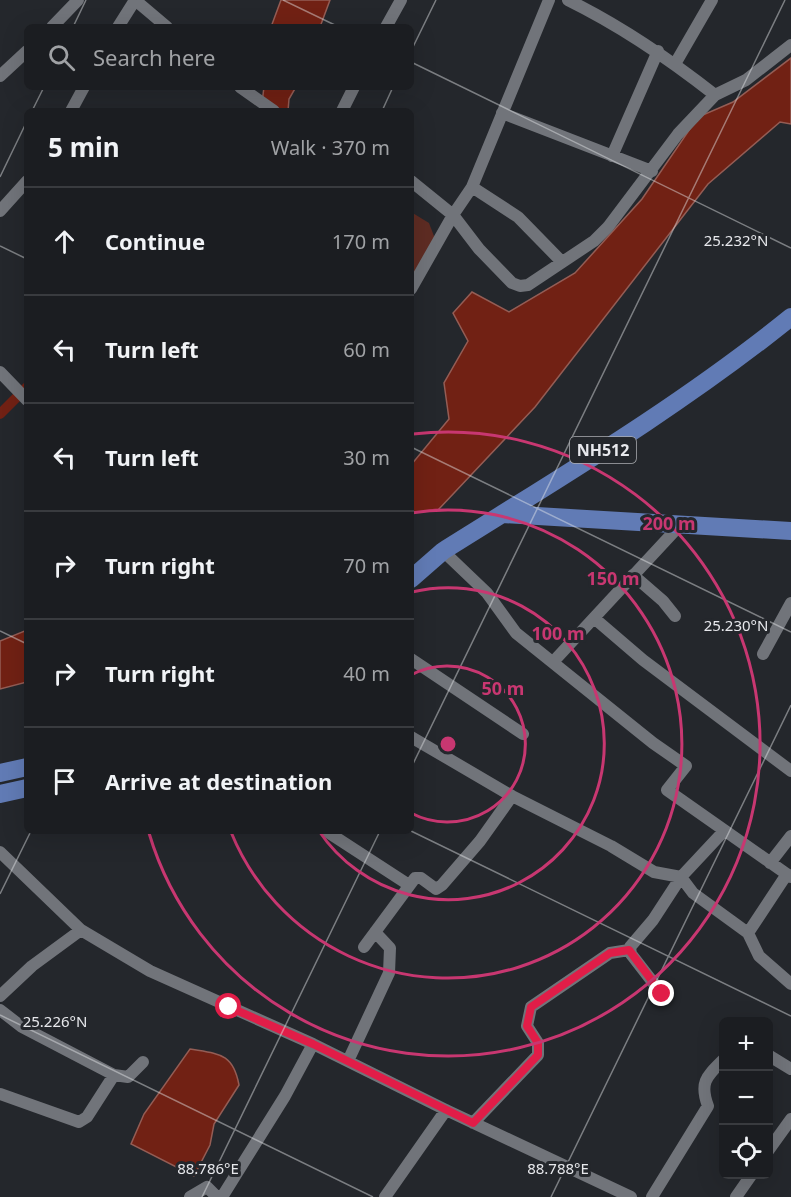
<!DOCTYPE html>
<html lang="en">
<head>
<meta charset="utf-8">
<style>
  body { margin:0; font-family:"Noto Sans",sans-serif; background:#24262a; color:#f1f3f6 }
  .controls { position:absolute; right:18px; bottom:18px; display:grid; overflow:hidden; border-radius:9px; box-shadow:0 6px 24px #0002 }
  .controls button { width:54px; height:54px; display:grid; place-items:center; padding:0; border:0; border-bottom:2px solid #393b3f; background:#1b1d21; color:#f1f3f6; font:30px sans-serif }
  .stop { position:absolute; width:18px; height:18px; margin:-14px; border:4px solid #e11d48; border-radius:50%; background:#fff }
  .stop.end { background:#e11d48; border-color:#fff; box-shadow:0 2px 6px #0008 }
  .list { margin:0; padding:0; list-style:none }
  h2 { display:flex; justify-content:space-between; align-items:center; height:78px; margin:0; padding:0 24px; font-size:26px }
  h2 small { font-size:20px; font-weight:400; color:#a0a2a5 }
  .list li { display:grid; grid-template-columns:39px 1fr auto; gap:18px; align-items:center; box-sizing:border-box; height:108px; padding:0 24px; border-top:2px solid #393b3f }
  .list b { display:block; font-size:22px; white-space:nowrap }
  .list em { font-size:20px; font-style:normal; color:#a0a2a5 }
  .icon { flex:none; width:33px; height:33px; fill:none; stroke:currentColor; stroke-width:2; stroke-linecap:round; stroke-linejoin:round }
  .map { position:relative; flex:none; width:791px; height:1197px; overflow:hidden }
  .search { position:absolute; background:#1b1d21; box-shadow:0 6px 24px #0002; left:24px; top:24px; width:390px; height:66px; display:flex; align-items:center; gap:15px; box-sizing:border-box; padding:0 21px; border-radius:9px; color:#a0a2a5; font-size:22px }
  .panel { position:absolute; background:#1b1d21; box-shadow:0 6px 24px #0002; left:24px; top:108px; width:390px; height:726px; border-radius:9px }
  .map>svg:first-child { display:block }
  .green { fill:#5e2c23 }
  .water { fill:#712114; stroke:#945d55; stroke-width:1.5 }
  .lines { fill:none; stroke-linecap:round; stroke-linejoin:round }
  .canal { stroke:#712114; stroke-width:10 }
  .street { stroke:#71747a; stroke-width:12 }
  .primary { stroke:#617bb5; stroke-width:18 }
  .route { stroke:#e11d48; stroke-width:8 }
  .ticks { fill:none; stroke:#e7e8ec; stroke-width:1.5; stroke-opacity:0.45 }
  .ring { fill:none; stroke:#c83771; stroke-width:3 }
  .labels { text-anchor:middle; stroke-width:6; stroke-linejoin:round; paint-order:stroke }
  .shield { fill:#24272c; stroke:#acaeb2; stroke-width:1.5 }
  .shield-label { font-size:16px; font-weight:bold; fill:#e7e8ec }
  .ticks-label { font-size:15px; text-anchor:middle; fill:#e7e8ec; stroke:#24272c; stroke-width:6; stroke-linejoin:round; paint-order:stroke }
  .centre { fill:#c83771; stroke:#24272c; stroke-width:3 }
  .ring-label { font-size:18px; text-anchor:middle; font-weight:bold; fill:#c83771; stroke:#24272c; stroke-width:6; stroke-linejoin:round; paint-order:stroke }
</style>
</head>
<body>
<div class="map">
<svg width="791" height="1197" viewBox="0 0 791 1197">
  <rect width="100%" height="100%" fill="#24272c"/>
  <path class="green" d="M 411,212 L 429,223 L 437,244 L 411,276 Z"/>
  <path class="water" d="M 281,0 L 330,0 L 320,27 L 271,27 Z
    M 791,58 L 791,124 L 780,122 L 708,184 L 535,407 L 438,510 L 411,513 L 411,465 L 449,419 L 444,383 L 468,341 L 453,313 L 472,292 L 509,312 L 575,273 L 642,199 L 698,117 L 733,102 Z
    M 264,87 L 296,87 L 289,99 L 288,111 L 261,111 Z
    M 27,630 L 27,682 L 0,689 L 0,641 Z
    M 190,1049 C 219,1054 233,1053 239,1085 L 214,1124 L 210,1145 L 194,1176 L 131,1144 L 144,1114 Z"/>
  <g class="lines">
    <path class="canal" d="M 0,414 L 27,387"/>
    <path class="street" d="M 135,0 L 167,27
      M 568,0 C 621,26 668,58 715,95
      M 52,27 L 78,0
      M 118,27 L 135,0
      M 386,27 L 401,0
      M 675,64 L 712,0
      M 0,76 L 27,51
      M 240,87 L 274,111
      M 71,111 L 84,87
      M 342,111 L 354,87
      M 502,113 L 652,171
      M 612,156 L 658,51
      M 411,181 L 453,215 L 472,187 L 549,0
      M 472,187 L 518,217 L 562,262
      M 0,211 L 27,181
      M 411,289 L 453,215 L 479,249 L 512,283 L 520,286 L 528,285 L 594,241 L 608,227 L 678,134 L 715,95 L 746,80 L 791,45
      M 0,372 L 27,400
      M 443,551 L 487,593 L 516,633 L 653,743 L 686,766 L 667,790 L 791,877
      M 633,575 L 663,601 L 675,616
      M 594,618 L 643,660 L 791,771
      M 763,654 L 791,603
      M 411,659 L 523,734
      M 553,662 L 682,523
      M 411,737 L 512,796 L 611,846 L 654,872 L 681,877 L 693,893 L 748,933 L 759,956 L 791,984
      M 326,831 L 409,885
      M 0,852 L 81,930 L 150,971 L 313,1044 L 446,1110 L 631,1197
      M 770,863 L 791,836
      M 748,933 L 787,874
      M 364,947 L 415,878 L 421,878 L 436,889 L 442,885 L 480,841 L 512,796
      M 662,994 L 631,954 L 630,947 L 653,920 L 681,877 L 724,831
      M 0,996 L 32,966 L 81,930
      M 0,1010 L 22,1027 L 114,1075 L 128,1077 L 143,1062
      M 768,1055 L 791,1069
      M 348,1061 L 389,973 L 390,948 L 375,932
      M 0,1094 L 79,1122 L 87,1117 L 114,1075
      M 473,1123 L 538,1055 L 538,1043 L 527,1026 L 531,1007 L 610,953 L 629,950
      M 768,1151 L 791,1119
      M 190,1197 L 207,1187 L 217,1197
      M 222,1197 L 285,1096 L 313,1044
      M 385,1197 L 446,1110
      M 652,1197 L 708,1106 C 699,1082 707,1076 724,1059
      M 736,1197 L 752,1174"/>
    <path class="primary" d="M 502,514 L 791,531
      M 411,579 L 443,551 C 561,477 682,405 791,317
      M 0,773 L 27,767
      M 0,794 L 27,788"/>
  </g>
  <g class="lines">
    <path class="route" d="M 229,1007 L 313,1044 L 473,1123 L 538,1055 L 538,1043 L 527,1026 L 531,1007 L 610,953 L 629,950 L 662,994"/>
  </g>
  <path class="ticks" d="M 283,0 L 339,27M 73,27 L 86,0M 411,51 L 436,0M 411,62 L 791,248M 32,111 L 44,87M 382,111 L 393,87M 0,177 L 27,121M 0,246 L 27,259M 411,447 L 791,632M 0,631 L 27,644M 411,768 L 785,0M 411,831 L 791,1016M 0,894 L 31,831M 0,1015 L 373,1197M 202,1197 L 380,831M 551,1197 L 791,705"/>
  <g class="ring">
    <path d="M411 675A78 78 0 1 1 411 813"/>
    <path d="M412 592A156 156 0 1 1 319 831"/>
    <path d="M411 513A234 234 0 1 1 231 832"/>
    <path d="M413 434A312 312 0 1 1 149 833"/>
  </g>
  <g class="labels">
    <rect class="shield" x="570" y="437" width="66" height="26" rx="4.5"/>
    <g class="shield-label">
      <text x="603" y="456">NH512</text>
    </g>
  </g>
  <g class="ticks-label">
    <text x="736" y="246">25.232°N</text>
    <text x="736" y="631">25.230°N</text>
    <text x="55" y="1027">25.226°N</text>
    <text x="208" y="1174">88.786°E</text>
    <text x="558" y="1174">88.788°E</text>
  </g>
  <circle cx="448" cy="744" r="9" class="centre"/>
  <g class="ring-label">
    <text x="669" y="530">200 m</text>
    <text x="613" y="585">150 m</text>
    <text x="558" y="640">100 m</text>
    <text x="503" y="695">50 m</text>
  </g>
</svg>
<div class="controls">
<button>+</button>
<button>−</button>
<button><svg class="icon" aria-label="locate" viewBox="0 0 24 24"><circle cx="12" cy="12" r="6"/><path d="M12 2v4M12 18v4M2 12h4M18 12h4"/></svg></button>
</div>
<div class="stop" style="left:229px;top:1007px"></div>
<div class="stop end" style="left:662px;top:994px"></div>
<div class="search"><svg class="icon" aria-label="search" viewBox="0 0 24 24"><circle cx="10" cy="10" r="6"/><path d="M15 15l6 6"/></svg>Search here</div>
<section class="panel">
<h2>5 min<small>Walk · 370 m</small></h2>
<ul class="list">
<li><svg class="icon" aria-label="ahead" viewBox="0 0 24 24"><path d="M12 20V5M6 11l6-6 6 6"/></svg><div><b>Continue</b></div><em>170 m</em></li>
<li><svg class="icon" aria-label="left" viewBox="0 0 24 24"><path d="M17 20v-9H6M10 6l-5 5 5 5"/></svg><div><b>Turn left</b></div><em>60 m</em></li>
<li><svg class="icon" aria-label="left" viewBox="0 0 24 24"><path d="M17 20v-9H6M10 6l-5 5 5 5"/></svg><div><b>Turn left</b></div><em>30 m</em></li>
<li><svg class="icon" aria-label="right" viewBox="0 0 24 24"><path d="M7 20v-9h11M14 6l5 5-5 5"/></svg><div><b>Turn right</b></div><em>70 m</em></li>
<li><svg class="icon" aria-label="right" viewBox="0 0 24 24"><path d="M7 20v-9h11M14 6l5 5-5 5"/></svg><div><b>Turn right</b></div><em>40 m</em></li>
<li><svg class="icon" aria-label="arrive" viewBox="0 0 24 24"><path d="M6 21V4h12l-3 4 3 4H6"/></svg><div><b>Arrive at destination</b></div></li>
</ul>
</section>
</div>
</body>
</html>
